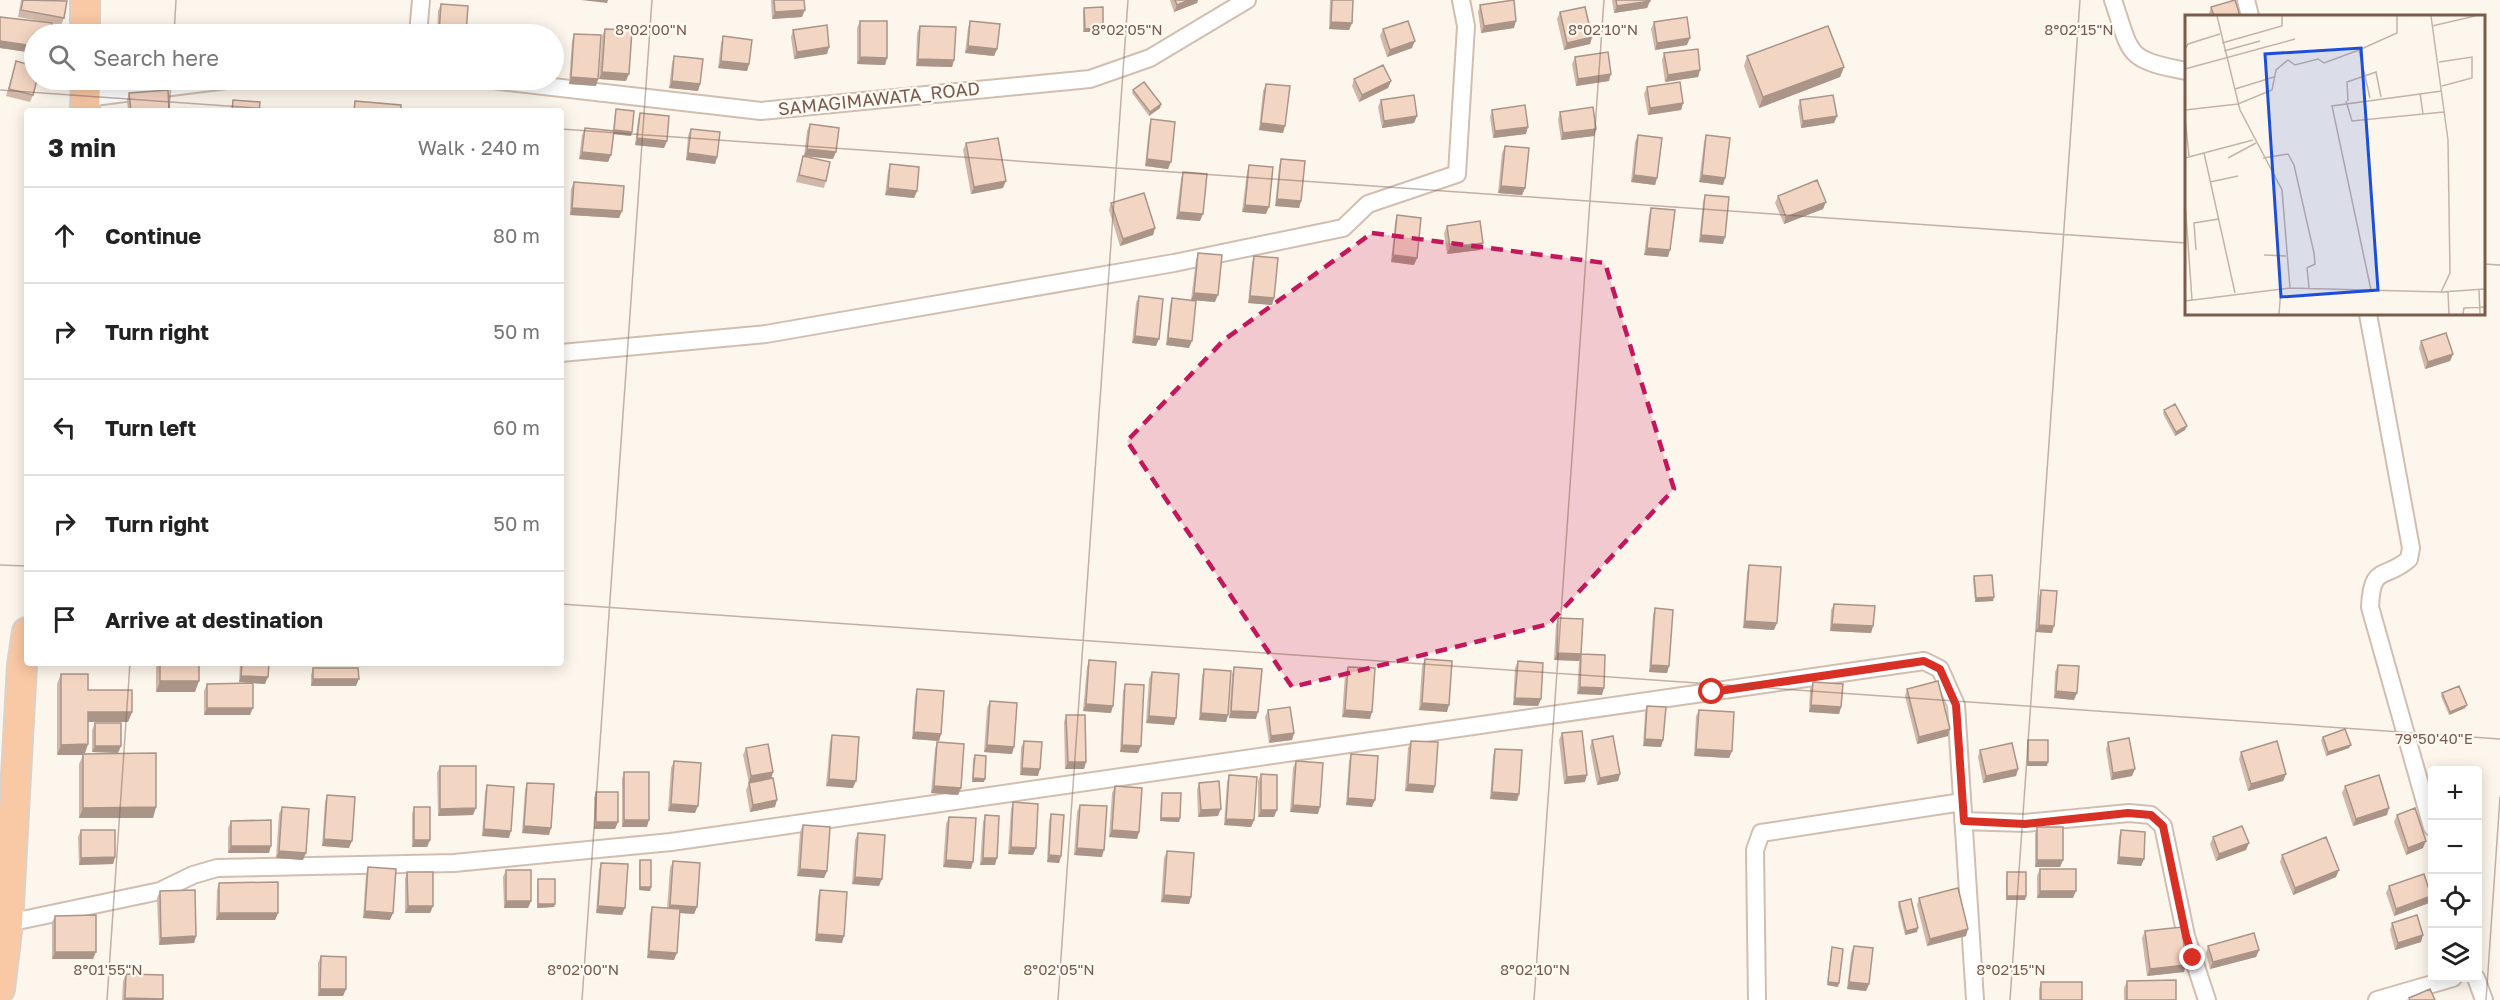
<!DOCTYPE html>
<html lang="en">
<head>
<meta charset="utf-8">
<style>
  body { margin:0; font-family:"Golos Text",sans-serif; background:#f2f2f2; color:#222 }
  .controls { position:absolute; right:18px; bottom:18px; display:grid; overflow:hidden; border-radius:6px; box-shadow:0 3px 15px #0003 }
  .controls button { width:54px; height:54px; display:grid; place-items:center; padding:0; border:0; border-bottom:2px solid #e0e0e0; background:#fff; color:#222; font:30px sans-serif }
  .stop { position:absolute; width:18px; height:18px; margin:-14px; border:4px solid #d93025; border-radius:50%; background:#fff }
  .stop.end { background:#d93025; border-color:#fff; box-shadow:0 2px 6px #0008 }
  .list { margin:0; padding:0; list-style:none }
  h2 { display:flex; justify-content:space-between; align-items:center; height:78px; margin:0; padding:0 24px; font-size:26px }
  h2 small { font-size:20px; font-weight:400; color:#767676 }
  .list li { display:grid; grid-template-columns:39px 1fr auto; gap:18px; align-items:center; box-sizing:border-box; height:96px; padding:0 24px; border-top:2px solid #e0e0e0 }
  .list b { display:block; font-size:22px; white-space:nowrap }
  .list em { font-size:20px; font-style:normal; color:#767676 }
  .icon { flex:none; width:33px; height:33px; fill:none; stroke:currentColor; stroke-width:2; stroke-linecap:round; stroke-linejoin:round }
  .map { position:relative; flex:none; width:2500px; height:1000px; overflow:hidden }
  .search { position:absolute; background:#fff; box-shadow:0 3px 15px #0003; left:24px; top:24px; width:540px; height:66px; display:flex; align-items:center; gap:15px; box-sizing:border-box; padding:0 21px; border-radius:33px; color:#767676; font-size:22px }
  .panel { position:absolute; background:#fff; box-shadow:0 3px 15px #0003; left:24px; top:108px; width:540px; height:558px; border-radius:6px }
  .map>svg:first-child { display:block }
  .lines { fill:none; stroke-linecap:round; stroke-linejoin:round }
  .minor-casing { stroke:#d1beb0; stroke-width:20 }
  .trunk-casing { stroke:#dad1cd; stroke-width:32 }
  .minor { stroke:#fff; stroke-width:16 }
  .trunk { stroke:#f9c8a4; stroke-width:28 }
  .wall { fill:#d1b7a8 }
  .shaded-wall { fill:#aa9588 }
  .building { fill:#f3d5c3; stroke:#aa9588; stroke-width:1.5 }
  .route { stroke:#d93025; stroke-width:8 }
  .marked { fill:#c2185b; fill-opacity:0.2; stroke:#c2185b; stroke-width:4.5; stroke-dasharray:12 8; stroke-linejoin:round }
  .ticks { fill:none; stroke:#7a5c4d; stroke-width:1.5; stroke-opacity:0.45 }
  .labels { text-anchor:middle; stroke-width:4.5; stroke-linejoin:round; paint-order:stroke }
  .street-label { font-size:18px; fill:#7a5c4d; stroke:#fffaf3 }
  .inset-road { fill:none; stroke:#c5b3a7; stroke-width:1.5 }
  .view { fill:#1d4ed8; fill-opacity:0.15; stroke:#1d4ed8; stroke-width:3 }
  .inset-edge { fill:none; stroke:#7a5c4d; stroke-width:3 }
  .ticks-label { font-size:15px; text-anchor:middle; fill:#7a5c4d; stroke:#fffaf3; stroke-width:4.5; stroke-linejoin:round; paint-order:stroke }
</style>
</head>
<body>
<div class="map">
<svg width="2500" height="1000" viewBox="0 0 2500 1000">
  <rect width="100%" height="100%" fill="#fdf6ec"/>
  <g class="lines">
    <defs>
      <path id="minor" d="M 2113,0 C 2132,56 2125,59 2186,71
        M 2246,0 L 2250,16
        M 418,34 L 421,0
        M 492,80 L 761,111 L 1090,79 L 1150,58 L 1247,0
        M 86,98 L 226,80
        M 2368,314 L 2411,548 L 2409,559 C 2384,581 2372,563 2370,607 L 2432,827
        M 561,353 L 766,334 L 1174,263 L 1343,228 L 1368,204 L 1457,174 L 1466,26 L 1461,0
        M 1963,821 L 2025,823 L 2129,813 L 2151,815 L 2163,826 L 2186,936 L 2207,1000
        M 8,923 L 160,891 L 193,875 L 217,868 L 454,863 L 671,842 L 1924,661 L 1940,669 L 1956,705 L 1975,1000
        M 2476,978 L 2484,1000
        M 1757,1000 L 1755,850 L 1761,833 L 1962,802
        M 2377,1000 L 2453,978"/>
      <path id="trunk" d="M 85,0 L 85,34
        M 85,111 L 86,80
        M 0,989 L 8,923 L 22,665 L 27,632"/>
    </defs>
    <use href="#minor" class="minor-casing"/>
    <use href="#trunk" class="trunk-casing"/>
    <use href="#minor" class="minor"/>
    <use href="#trunk" class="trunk"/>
  </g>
  <path class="wall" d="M 21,0 L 65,0 L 64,18 L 61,25 L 52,24 L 34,34 L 34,53 L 0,48 L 50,23 L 18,17 Z
    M 771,0 L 804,0 L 802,17 L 772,19 Z
    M 1170,0 L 1198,0 L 1197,3 L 1174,12 Z
    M 1330,0 L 1353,0 L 1352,23 L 1349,30 L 1329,29 Z
    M 1612,0 L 1650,0 L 1650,1 L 1647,8 L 1614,13 Z
    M 441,4 L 466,34 L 437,34 L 438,11 Z
    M 1480,5 L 1514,28 L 1481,33 L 1478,12 Z
    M 2211,7 L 2240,16 L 2209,16 L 2209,14 Z
    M 1084,8 L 1103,28 L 1102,32 L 1083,32 L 1083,11 Z
    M 1560,12 L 1592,37 L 1590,44 L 1564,50 L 1557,19 Z
    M 860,21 L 887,58 L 885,65 L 857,64 L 857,28 Z
    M 970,21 L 997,49 L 994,56 L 965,53 L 968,28 Z
    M 1654,22 L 1687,45 L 1655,50 L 1651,29 Z
    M 920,26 L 954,60 L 952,67 L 916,66 L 917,33 Z
    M 605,29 L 626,81 L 599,79 L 602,36 Z
    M 1383,29 L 1412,48 L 1387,57 L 1380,36 Z
    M 793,30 L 829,47 L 827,54 L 794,59 L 791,37 Z
    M 574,34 L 598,79 L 596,86 L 569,84 L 572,41 Z
    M 723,36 L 749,64 L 747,71 L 718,68 L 721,43 Z
    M 1664,53 L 1700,70 L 1698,77 L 1665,82 L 1662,60 Z
    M 674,56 L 700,84 L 698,91 L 669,88 L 672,63 Z
    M 1747,56 L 1844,67 L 1840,77 L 1759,108 L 1744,66 Z
    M 1575,57 L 1609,81 L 1576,86 L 1572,64 Z
    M 16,61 L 33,95 L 30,102 L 6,96 Z
    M 1354,79 L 1391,81 L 1388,88 L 1359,102 L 1352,86 Z
    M 1266,84 L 1283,133 L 1259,130 L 1263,91 Z
    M 1647,87 L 1683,103 L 1681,110 L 1648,115 L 1644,94 Z
    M 1133,90 L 1161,104 L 1160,108 L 1149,116 L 1132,93 Z
    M 129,93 L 169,111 L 128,111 L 127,100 Z
    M 1381,100 L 1414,123 L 1382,128 L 1378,107 Z
    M 1800,100 L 1837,116 L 1834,123 L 1801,128 L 1798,107 Z
    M 616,109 L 632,132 L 631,136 L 613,134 L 611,155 L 608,162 L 579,159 L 582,135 L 585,128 L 613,131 L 615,113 Z
    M 1492,110 L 1526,134 L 1493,138 L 1490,117 Z
    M 1560,112 L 1596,129 L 1594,136 L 1561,140 L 1558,119 Z
    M 640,113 L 667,141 L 664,148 L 635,145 L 638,120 Z
    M 1151,119 L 1168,169 L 1145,166 L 1149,126 Z
    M 810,124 L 833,159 L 804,156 L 807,131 Z
    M 691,129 L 717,157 L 715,164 L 686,160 L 688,136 Z
    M 1638,135 L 1657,178 L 1655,185 L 1631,182 L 1635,142 Z
    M 1706,135 L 1725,178 L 1723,185 L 1699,182 L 1704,142 Z
    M 966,143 L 1003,188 L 971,194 L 963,150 Z
    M 1505,146 L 1525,188 L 1522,195 L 1498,193 L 1502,153 Z
    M 803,156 L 826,181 L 824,188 L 796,182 Z
    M 1281,159 L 1301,201 L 1299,208 L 1275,206 L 1279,166 Z
    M 890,164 L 917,191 L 914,198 L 885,195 L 888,171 Z
    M 1249,165 L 1266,214 L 1242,212 L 1247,172 Z
    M 1183,172 L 1200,221 L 1176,219 L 1181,179 Z
    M 574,182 L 622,211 L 619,218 L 570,215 L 571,189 Z
    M 1705,195 L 1723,244 L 1699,242 L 1703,202 Z
    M 1778,196 L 1826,202 L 1823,209 L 1784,224 L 1775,203 Z
    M 1111,203 L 1155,228 L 1153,235 L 1120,246 L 1109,210 Z
    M 1651,208 L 1668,257 L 1644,255 L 1649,215 Z
    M 1397,215 L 1414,265 L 1391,262 L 1395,222 Z
    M 1447,226 L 1480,250 L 1447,254 L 1444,233 Z
    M 1198,253 L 1215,302 L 1191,300 L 1196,260 Z
    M 1254,256 L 1274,298 L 1272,305 L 1248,303 L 1252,263 Z
    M 1139,296 L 1156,346 L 1132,343 L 1136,303 Z
    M 1172,298 L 1189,348 L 1166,345 L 1170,305 Z
    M 2421,341 L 2453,354 L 2450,361 L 2425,369 L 2419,348 Z
    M 2164,410 L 2185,430 L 2175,436 L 2163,414 Z
    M 1749,565 L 1774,630 L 1743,628 L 1747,572 Z
    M 1974,576 L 1993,601 L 1975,602 L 1973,580 Z
    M 2041,590 L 2052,633 L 2036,632 L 2039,597 Z
    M 1834,604 L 1873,626 L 1871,633 L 1830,631 L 1831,610 Z
    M 1655,608 L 1669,666 L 1667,673 L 1649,672 L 1653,615 Z
    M 1558,618 L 1581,654 L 1602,695 L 1577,694 L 1579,661 L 1554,660 L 1556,625 Z
    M 1425,659 L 1447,712 L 1419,710 L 1422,666 Z
    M 1089,660 L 1111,713 L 1083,711 L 1087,667 Z
    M 1518,661 L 1541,699 L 1538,706 L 1513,705 L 1515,668 Z
    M 156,663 L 199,663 L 195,692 L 156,692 Z
    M 240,663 L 269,663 L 265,684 L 239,682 Z
    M 2058,665 L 2074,700 L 2054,698 L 2055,672 Z
    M 1234,667 L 1256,719 L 1229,718 L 1232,674 Z
    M 1348,667 L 1370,719 L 1342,717 L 1345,674 Z
    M 313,668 L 356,686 L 311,686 L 311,675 Z
    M 1204,669 L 1228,715 L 1226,722 L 1199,720 L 1202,676 Z
    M 1152,672 L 1174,725 L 1146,723 L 1149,679 Z
    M 61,674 L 88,690 L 132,712 L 128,722 L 88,722 L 88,744 L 85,754 L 156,807 L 153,818 L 79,818 L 79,764 L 83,755 L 57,755 L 57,684 Z
    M 1813,682 L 1841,707 L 1839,714 L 1809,712 L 1810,689 Z
    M 207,684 L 250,715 L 204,715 L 204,691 Z
    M 1125,684 L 1138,753 L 1120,752 L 1123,691 Z
    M 917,689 L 941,734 L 939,741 L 912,739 L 915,696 Z
    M 1907,689 L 1948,736 L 1917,744 L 1905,696 Z
    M 2442,693 L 2465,708 L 2449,715 L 2441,696 Z
    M 990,701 L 1012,754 L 984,752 L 987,708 Z
    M 1647,706 L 1663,740 L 1661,747 L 1643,746 L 1645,713 Z
    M 1268,710 L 1294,733 L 1292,740 L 1269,743 L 1265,717 Z
    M 1699,710 L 1732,751 L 1729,758 L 1694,756 L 1696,716 Z
    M 1066,715 L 1086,762 L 1084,769 L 1065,769 L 1064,722 Z
    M 95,723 L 118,753 L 92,752 L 92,730 Z
    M 1562,733 L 1585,782 L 1564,784 L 1559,740 Z
    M 832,735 L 853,788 L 826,786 L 830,742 Z
    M 2323,737 L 2349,748 L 2326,756 L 2321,740 Z
    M 1592,740 L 1620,774 L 1618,781 L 1597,785 L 1590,747 Z
    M 2028,740 L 2047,766 L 2027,766 L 2027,743 Z
    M 1024,741 L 1038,776 L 1020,775 L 1021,748 Z
    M 1411,741 L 1433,793 L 1405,791 L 1408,748 Z
    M 937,742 L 961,788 L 958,795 L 931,793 L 935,749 Z
    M 2108,742 L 2132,776 L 2111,780 L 2106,749 Z
    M 746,748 L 773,772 L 771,779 L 775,807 L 750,812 L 746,790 L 749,783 L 743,755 Z
    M 1495,749 L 1519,794 L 1517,801 L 1490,799 L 1493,756 Z
    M 1980,750 L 2018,769 L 2016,776 L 1983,783 L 1978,757 Z
    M 2241,752 L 2286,774 L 2283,781 L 2248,791 L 2239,759 Z
    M 1351,754 L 1372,807 L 1346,805 L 1349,761 Z
    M 975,755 L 984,782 L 972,782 L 973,759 Z
    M 674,761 L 695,813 L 668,811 L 671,768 Z
    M 1296,761 L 1318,814 L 1290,812 L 1293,768 Z
    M 440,766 L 473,815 L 438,816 L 437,773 Z
    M 624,772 L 647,827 L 622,827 L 622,779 Z
    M 1261,774 L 1274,817 L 1258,817 L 1258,781 Z
    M 1229,775 L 1254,820 L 1251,827 L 1224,825 L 1227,782 Z
    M 527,783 L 549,835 L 522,833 L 525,790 Z
    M 1199,783 L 1218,816 L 1198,817 L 1197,790 Z
    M 487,785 L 509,838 L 482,836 L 485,792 Z
    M 1115,786 L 1139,832 L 1137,839 L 1109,837 L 1112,793 Z
    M 2345,786 L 2387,815 L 2353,826 L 2342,793 Z
    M 596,792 L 618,822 L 615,829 L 594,829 L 594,798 Z
    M 1162,793 L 1180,818 L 1179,822 L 1160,821 L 1161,796 Z
    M 327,795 L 349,848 L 322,846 L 325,802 Z
    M 1013,802 L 1033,855 L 1008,854 L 1011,809 Z
    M 1080,805 L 1102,857 L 1074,855 L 1077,812 Z
    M 282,807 L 303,860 L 276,858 L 279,814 Z
    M 414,807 L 430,840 L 427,847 L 412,847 L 412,814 Z
    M 1051,814 L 1061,856 L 1059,863 L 1047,862 L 1049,821 Z
    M 985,815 L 995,865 L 980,865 L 983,822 Z
    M 2397,815 L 2423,848 L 2406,855 L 2394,822 Z
    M 949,817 L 971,869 L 943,867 L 946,824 Z
    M 231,821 L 269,853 L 228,853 L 228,828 Z
    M 803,825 L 827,871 L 824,878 L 797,876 L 800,832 Z
    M 2037,827 L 2063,860 L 2060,867 L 2035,867 L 2035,834 Z
    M 81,830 L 115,857 L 113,864 L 79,865 L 78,837 Z
    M 2121,830 L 2144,859 L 2141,866 L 2117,864 L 2119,837 Z
    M 858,833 L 879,886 L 852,884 L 855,840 Z
    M 2213,837 L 2246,850 L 2216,861 L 2210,844 Z
    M 1167,851 L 1191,897 L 1189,904 L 1161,902 L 1164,858 Z
    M 2282,855 L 2336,877 L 2293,895 L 2280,862 Z
    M 640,860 L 651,887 L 650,891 L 639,890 L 639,864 Z
    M 673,861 L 697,907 L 694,914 L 679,913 L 674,960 L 647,958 L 650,914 L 652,907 L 667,909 L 670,868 Z
    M 601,863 L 622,915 L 596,913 L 599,870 Z
    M 368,867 L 390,920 L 363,918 L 366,874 Z
    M 2040,869 L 2073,898 L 2037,898 L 2037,876 Z
    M 506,870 L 531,901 L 528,908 L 504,908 L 503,877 Z
    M 407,872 L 433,906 L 430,913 L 405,913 L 405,879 Z
    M 2007,872 L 2026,896 L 2025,900 L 2006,900 L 2006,876 Z
    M 538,879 L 555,904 L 554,907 L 537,908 L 537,883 Z
    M 219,883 L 278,913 L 275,920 L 216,920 L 217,890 Z
    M 2389,886 L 2431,896 L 2429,903 L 2394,916 L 2386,893 Z
    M 820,890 L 842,943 L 815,941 L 818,897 Z
    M 160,891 L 196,936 L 194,943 L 159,945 L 157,898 Z
    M 1919,898 L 1966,936 L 1927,946 L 1917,905 Z
    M 1899,902 L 1917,932 L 1905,935 L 1898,906 Z
    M 55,916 L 93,959 L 52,959 L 52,922 Z
    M 2392,923 L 2421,942 L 2395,950 L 2390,930 Z
    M 2145,931 L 2184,972 L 2147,976 L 2142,938 Z
    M 1854,946 L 1869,984 L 1866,991 L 1847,989 L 1851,953 Z
    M 2208,946 L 2259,950 L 2256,957 L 2210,969 L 2206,953 Z
    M 1832,947 L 1838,987 L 1827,985 L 1831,951 Z
    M 321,956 L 346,989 L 343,996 L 318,996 L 318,963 Z
    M 126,974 L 163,999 L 162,1000 L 122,1000 L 123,981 Z
    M 2127,981 L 2176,1000 L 2124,1000 L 2124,988 Z
    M 2041,982 L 2082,1000 L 2039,1000 L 2039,989 Z"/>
  <path class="shaded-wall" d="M 581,0 L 608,0 L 607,3 Z
    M 1189,0 L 1198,0 L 1197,3 L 1174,12 L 1177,5 Z
    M 1650,1 L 1647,8 L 1614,13 L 1617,6 Z
    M 805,10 L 802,17 L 772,19 L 775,12 Z
    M 1516,21 L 1514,28 L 1481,33 L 1484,26 Z
    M 1331,22 L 1352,23 L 1349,30 L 1329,29 Z
    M 1103,28 L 1102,32 L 1083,32 L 1085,29 Z
    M 1592,37 L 1590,44 L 1564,50 L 1567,43 Z
    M 1690,38 L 1687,45 L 1655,50 L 1657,43 Z
    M 0,41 L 34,46 L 34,53 L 0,48 Z
    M 1415,41 L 1412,48 L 1387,57 L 1390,50 Z
    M 968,46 L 997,49 L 994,56 L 965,53 Z
    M 829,47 L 827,54 L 794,59 L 797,52 Z
    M 860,57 L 887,58 L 885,65 L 857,64 Z
    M 918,59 L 954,60 L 952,67 L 916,66 Z
    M 721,61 L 749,64 L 747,71 L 718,68 Z
    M 1844,67 L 1840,77 L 1759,108 L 1763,97 Z
    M 1700,70 L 1698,77 L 1665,82 L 1668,75 Z
    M 602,72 L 629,74 L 626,81 L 599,79 Z
    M 1611,74 L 1609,81 L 1576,86 L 1578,79 Z
    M 571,77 L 598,79 L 596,86 L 569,84 Z
    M 672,81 L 700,84 L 698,91 L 669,88 Z
    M 1391,81 L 1388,88 L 1359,102 L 1362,95 Z
    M 1683,103 L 1681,110 L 1648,115 L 1650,108 Z
    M 1161,104 L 1160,108 L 1149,116 L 1150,112 Z
    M 1417,116 L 1414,123 L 1382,128 L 1384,121 Z
    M 1837,116 L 1834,123 L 1801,128 L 1803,121 Z
    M 1261,123 L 1285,126 L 1283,133 L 1259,130 Z
    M 1528,127 L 1526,134 L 1493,138 L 1495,131 Z
    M 1596,129 L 1594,136 L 1561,140 L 1563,133 Z
    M 614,130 L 632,132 L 631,136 L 613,134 Z
    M 637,138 L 667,141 L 664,148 L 635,145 Z
    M 807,149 L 836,152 L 833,159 L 804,156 Z
    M 582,152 L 611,155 L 608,162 L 579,159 Z
    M 688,153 L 717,157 L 715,164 L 686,160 Z
    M 1147,159 L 1171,162 L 1168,169 L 1145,166 Z
    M 1634,175 L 1657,178 L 1655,185 L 1631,182 Z
    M 1702,175 L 1725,178 L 1723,185 L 1699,182 Z
    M 1006,181 L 1003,188 L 971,194 L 974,187 Z
    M 1501,186 L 1525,188 L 1522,195 L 1498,193 Z
    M 888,188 L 917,191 L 914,198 L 885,195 Z
    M 1277,199 L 1301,201 L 1299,208 L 1275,206 Z
    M 1826,202 L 1823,209 L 1784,224 L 1786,217 Z
    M 1245,205 L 1269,207 L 1266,214 L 1242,212 Z
    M 572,208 L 622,211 L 619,218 L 570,215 Z
    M 1179,212 L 1203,214 L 1200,221 L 1176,219 Z
    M 1155,228 L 1153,235 L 1120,246 L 1123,239 Z
    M 1701,235 L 1725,237 L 1723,244 L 1699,242 Z
    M 1483,243 L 1480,250 L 1447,254 L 1450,247 Z
    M 1647,248 L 1670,250 L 1668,257 L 1644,255 Z
    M 1393,255 L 1417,258 L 1414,265 L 1391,262 Z
    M 1194,293 L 1218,295 L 1215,302 L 1191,300 Z
    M 1250,296 L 1274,298 L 1272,305 L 1248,303 Z
    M 1135,336 L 1159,339 L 1156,346 L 1132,343 Z
    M 1168,338 L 1192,341 L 1189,348 L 1166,345 Z
    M 2453,354 L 2450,361 L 2425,369 L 2428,362 Z
    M 2187,426 L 2185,430 L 2175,436 L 2176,432 Z
    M 1994,597 L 1993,601 L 1975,602 L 1976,598 Z
    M 1745,621 L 1777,623 L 1774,630 L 1743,628 Z
    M 1832,624 L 1873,626 L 1871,633 L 1830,631 Z
    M 2039,625 L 2054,626 L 2052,633 L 2036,632 Z
    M 1557,653 L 1581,654 L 1579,661 L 1554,660 Z
    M 1651,665 L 1669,666 L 1667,673 L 1649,672 Z
    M 241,676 L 268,677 L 265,684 L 239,682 Z
    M 313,679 L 359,679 L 356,686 L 311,686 Z
    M 160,681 L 199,681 L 195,692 L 156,692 Z
    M 1580,687 L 1604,688 L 1602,695 L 1577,694 Z
    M 2056,691 L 2077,693 L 2074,700 L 2054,698 Z
    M 1515,698 L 1541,699 L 1538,706 L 1513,705 Z
    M 1422,703 L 1449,705 L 1447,712 L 1419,710 Z
    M 1086,704 L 1113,706 L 1111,713 L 1083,711 Z
    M 1811,705 L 1841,707 L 1839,714 L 1809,712 Z
    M 2467,705 L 2465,708 L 2449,715 L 2450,712 Z
    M 207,708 L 253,708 L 250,715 L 204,715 Z
    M 1345,710 L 1372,712 L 1370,719 L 1342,717 Z
    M 1231,711 L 1258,712 L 1256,719 L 1229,718 Z
    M 88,712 L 132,712 L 128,722 L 84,722 Z
    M 1201,713 L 1228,715 L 1226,722 L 1199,720 Z
    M 1149,716 L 1176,718 L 1174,725 L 1146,723 Z
    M 1950,729 L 1948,736 L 1917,744 L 1919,737 Z
    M 914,732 L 941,734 L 939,741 L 912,739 Z
    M 1294,733 L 1292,740 L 1269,743 L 1271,736 Z
    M 1645,739 L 1663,740 L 1661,747 L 1643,746 Z
    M 88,744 L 84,755 L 57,755 L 61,745 Z
    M 987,745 L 1014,747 L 1012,754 L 984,752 Z
    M 1122,745 L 1141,746 L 1138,753 L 1120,752 Z
    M 2351,745 L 2349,748 L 2326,756 L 2328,752 Z
    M 95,746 L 121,746 L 118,753 L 92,752 Z
    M 1696,749 L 1732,751 L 1729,758 L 1694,756 Z
    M 1068,762 L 1086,762 L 1084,769 L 1065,769 Z
    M 2028,762 L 2048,762 L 2047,766 L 2027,766 Z
    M 1022,768 L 1040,769 L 1038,776 L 1020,775 Z
    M 2018,769 L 2016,776 L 1983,783 L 1986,776 Z
    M 2135,769 L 2132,776 L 2111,780 L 2113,773 Z
    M 773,772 L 771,779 L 748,783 L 751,776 Z
    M 1620,774 L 1618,781 L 1597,785 L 1600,778 Z
    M 2286,774 L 2283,781 L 2248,791 L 2251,784 Z
    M 1587,775 L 1585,782 L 1564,784 L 1567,777 Z
    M 973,778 L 985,779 L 984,782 L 972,782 Z
    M 829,779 L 856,781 L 853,788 L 826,786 Z
    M 1408,784 L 1435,786 L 1433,793 L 1405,791 Z
    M 934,786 L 961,788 L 958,795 L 931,793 Z
    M 1492,792 L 1519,794 L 1517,801 L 1490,799 Z
    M 1348,798 L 1375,800 L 1372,807 L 1346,805 Z
    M 777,800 L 775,807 L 750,812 L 753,805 Z
    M 671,804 L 698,806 L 695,813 L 668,811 Z
    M 1293,805 L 1320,807 L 1318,814 L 1290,812 Z
    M 156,807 L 153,818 L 79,818 L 83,808 Z
    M 476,808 L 473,815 L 438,816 L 440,809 Z
    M 2389,808 L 2387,815 L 2353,826 L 2356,819 Z
    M 1221,809 L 1218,816 L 1198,817 L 1201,810 Z
    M 1261,810 L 1277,810 L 1274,817 L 1258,817 Z
    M 1161,818 L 1180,818 L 1179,822 L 1160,821 Z
    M 1226,819 L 1254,820 L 1251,827 L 1224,825 Z
    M 624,820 L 649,820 L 647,827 L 622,827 Z
    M 596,822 L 618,822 L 615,829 L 594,829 Z
    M 524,826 L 551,828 L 549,835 L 522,833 Z
    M 484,829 L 511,831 L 509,838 L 482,836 Z
    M 1112,830 L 1139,832 L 1137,839 L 1109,837 Z
    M 324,839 L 352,841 L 349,848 L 322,846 Z
    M 414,840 L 430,840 L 427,847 L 412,847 Z
    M 2426,841 L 2423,848 L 2406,855 L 2408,848 Z
    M 2249,843 L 2246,850 L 2216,861 L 2219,854 Z
    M 231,846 L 271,846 L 269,853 L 228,853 Z
    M 1011,847 L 1036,848 L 1033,855 L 1008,854 Z
    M 1077,848 L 1104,850 L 1102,857 L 1074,855 Z
    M 279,851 L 306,853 L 303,860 L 276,858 Z
    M 1049,855 L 1061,856 L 1059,863 L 1047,862 Z
    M 115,857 L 113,864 L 79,865 L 81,858 Z
    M 2119,857 L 2144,859 L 2141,866 L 2117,864 Z
    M 983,858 L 997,858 L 995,865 L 980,865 Z
    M 946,860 L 973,862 L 971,869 L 943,867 Z
    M 2037,860 L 2063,860 L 2060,867 L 2035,867 Z
    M 800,869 L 827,871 L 824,878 L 797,876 Z
    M 2339,870 L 2336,877 L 2293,895 L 2295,888 Z
    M 855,877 L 882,879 L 879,886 L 852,884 Z
    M 640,887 L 651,887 L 650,891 L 639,890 Z
    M 2040,891 L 2076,891 L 2073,898 L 2037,898 Z
    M 1164,895 L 1191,897 L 1189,904 L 1161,902 Z
    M 2007,896 L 2026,896 L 2025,900 L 2006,900 Z
    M 2431,896 L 2429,903 L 2394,916 L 2396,909 Z
    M 506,901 L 531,901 L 528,908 L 504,908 Z
    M 538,904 L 555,904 L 554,907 L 537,908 Z
    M 670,905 L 697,907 L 694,914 L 667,912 Z
    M 408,906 L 433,906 L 430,913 L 405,913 Z
    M 598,906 L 625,908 L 622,915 L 596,913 Z
    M 365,911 L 393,913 L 390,920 L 363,918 Z
    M 219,913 L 278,913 L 275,920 L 216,920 Z
    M 1918,928 L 1917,932 L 1905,935 L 1906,931 Z
    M 1968,929 L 1966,936 L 1927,946 L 1930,939 Z
    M 817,934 L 844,936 L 842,943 L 815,941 Z
    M 2423,935 L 2421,942 L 2395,950 L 2398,943 Z
    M 196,936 L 194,943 L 159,945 L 161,938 Z
    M 2259,950 L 2256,957 L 2210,969 L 2213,962 Z
    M 649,951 L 677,953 L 674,960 L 647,958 Z
    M 55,952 L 96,952 L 93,959 L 52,959 Z
    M 2186,965 L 2184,972 L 2147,976 L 2150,969 Z
    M 1828,982 L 1839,983 L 1838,987 L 1827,985 Z
    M 1849,982 L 1869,984 L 1866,991 L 1847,989 Z
    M 320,989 L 346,989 L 343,996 L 318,996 Z
    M 125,998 L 163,999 L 162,1000 L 124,1000 Z"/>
  <path class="building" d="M 23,0 L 67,1 L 64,18 L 21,10 Z
    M 774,0 L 804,0 L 805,10 L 775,12 Z
    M 1175,0 L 1189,0 L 1177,5 Z
    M 1332,0 L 1353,0 L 1352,23 L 1331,22 Z
    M 1514,0 L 1516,21 L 1484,26 L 1480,5 Z
    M 1616,0 L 1650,0 L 1650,1 L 1617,6 Z
    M 2235,0 L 2240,16 L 2214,16 L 2211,7 Z
    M 441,4 L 468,6 L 466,34 L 439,34 Z
    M 1103,7 L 1103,28 L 1085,29 L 1084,8 Z
    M 1585,7 L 1592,37 L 1567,43 L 1560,12 Z
    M 0,17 L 52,23 L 51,34 L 34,34 L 34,46 L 0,41 Z
    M 1687,17 L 1690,38 L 1657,43 L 1654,22 Z
    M 860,21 L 887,21 L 887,58 L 860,57 Z
    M 970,21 L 1000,24 L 997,49 L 968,46 Z
    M 1408,21 L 1415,41 L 1390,50 L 1383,29 Z
    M 827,25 L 829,47 L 797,52 L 793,30 Z
    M 920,26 L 956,27 L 954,60 L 918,59 Z
    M 1828,26 L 1844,67 L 1763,97 L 1747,56 Z
    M 605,29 L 632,30 L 629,74 L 602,72 Z
    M 574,34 L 601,35 L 598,79 L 571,77 Z
    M 723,36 L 752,40 L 749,64 L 721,61 Z
    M 1698,49 L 1700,70 L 1668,75 L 1664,53 Z
    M 1608,52 L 1611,74 L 1578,79 L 1575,57 Z
    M 674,56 L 703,59 L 700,84 L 672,81 Z
    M 16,61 L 34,66 L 34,80 L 37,80 L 33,95 L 9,89 Z
    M 1383,65 L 1391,81 L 1362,95 L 1354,79 Z
    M 1144,82 L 1161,104 L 1150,112 L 1133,90 Z
    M 1680,82 L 1683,103 L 1650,108 L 1647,87 Z
    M 1266,84 L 1290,86 L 1285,126 L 1261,123 Z
    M 168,90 L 169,111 L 131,111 L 129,93 Z
    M 1414,95 L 1417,116 L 1384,121 L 1381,100 Z
    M 1833,95 L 1837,116 L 1803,121 L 1800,100 Z
    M 233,100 L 260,102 L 259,111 L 232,111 Z
    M 355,101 L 401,105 L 401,111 L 354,111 Z
    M 1525,105 L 1528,127 L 1495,131 L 1492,110 Z
    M 1593,107 L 1596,129 L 1563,133 L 1560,112 Z
    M 616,109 L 634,111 L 632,132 L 614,130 Z
    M 640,113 L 669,116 L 667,141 L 637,138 Z
    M 1151,119 L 1175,122 L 1171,162 L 1147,159 Z
    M 810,124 L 839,128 L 836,152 L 807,149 Z
    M 585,128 L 614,131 L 611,155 L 582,152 Z
    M 691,129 L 720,132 L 717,157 L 688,153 Z
    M 1638,135 L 1662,138 L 1657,178 L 1634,175 Z
    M 1706,135 L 1730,138 L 1725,178 L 1702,175 Z
    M 998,138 L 1006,181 L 974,187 L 966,143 Z
    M 1505,146 L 1529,148 L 1525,188 L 1501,186 Z
    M 803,156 L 830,162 L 826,181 L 799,175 Z
    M 1281,159 L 1305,161 L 1301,201 L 1277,199 Z
    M 890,164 L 919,167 L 917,191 L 888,188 Z
    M 1249,165 L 1273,167 L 1269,207 L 1245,205 Z
    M 1183,172 L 1207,174 L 1203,214 L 1179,212 Z
    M 1817,180 L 1826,202 L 1786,217 L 1778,196 Z
    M 574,182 L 624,186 L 622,211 L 572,208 Z
    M 1144,193 L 1155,228 L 1123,239 L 1111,203 Z
    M 1705,195 L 1729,197 L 1725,237 L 1701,235 Z
    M 1651,208 L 1675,210 L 1670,250 L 1647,248 Z
    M 1397,215 L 1421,218 L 1417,258 L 1393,255 Z
    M 1480,221 L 1483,243 L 1450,247 L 1447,226 Z
    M 1198,253 L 1222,255 L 1218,295 L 1194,293 Z
    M 1254,256 L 1278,258 L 1274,298 L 1250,296 Z
    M 1139,296 L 1163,299 L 1159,339 L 1135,336 Z
    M 1172,298 L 1196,301 L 1192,341 L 1168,338 Z
    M 2446,333 L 2453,354 L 2428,362 L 2421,341 Z
    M 2175,404 L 2187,426 L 2176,432 L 2164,410 Z
    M 1749,565 L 1781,567 L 1777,623 L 1745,621 Z
    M 1992,575 L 1994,597 L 1976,598 L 1974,576 Z
    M 2041,590 L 2057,591 L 2054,626 L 2039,625 Z
    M 1834,604 L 1875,606 L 1873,626 L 1832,624 Z
    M 1655,608 L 1673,610 L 1669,666 L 1651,665 Z
    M 1558,618 L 1583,619 L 1581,654 L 1557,653 Z
    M 1581,654 L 1605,655 L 1604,688 L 1580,687 Z
    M 1425,659 L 1452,661 L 1449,705 L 1422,703 Z
    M 1089,660 L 1116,662 L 1113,706 L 1086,704 Z
    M 1518,661 L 1543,663 L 1541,699 L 1515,698 Z
    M 160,663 L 199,663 L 199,681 L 160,681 Z
    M 242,663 L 269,663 L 268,677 L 241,676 Z
    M 2058,665 L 2079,666 L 2077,693 L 2056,691 Z
    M 1234,667 L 1262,669 L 1258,712 L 1231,711 Z
    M 1348,667 L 1375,668 L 1372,712 L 1345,710 Z
    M 313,668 L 358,668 L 359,679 L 313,679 Z
    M 1204,669 L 1231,671 L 1228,715 L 1201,713 Z
    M 1152,672 L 1179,674 L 1176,718 L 1149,716 Z
    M 61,674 L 88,674 L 88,690 L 132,690 L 132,712 L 88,712 L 88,744 L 61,745 Z
    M 1938,681 L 1950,729 L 1919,737 L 1907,689 Z
    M 1813,682 L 1843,684 L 1841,707 L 1811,705 Z
    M 253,683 L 253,708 L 207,708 L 207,684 Z
    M 1125,684 L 1144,685 L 1141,746 L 1122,745 Z
    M 2459,686 L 2467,705 L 2450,712 L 2442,693 Z
    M 917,689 L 944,691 L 941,734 L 914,732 Z
    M 990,701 L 1017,703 L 1014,747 L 987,745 Z
    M 1647,706 L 1666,707 L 1663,740 L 1645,739 Z
    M 1290,707 L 1294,733 L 1271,736 L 1268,710 Z
    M 1699,710 L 1734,712 L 1732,751 L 1696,749 Z
    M 1066,715 L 1085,715 L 1086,762 L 1068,762 Z
    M 95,723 L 121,723 L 121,746 L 95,746 Z
    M 2345,729 L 2351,745 L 2328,752 L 2323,737 Z
    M 1582,731 L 1587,775 L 1567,777 L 1562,733 Z
    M 832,735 L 859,737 L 856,781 L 829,779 Z
    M 1613,736 L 1620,774 L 1600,778 L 1592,740 Z
    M 2129,738 L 2135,769 L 2113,773 L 2108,742 Z
    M 2028,740 L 2048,740 L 2048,762 L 2028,762 Z
    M 1024,741 L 1042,742 L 1040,769 L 1022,768 Z
    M 1411,741 L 1438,742 L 1435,786 L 1408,784 Z
    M 2277,741 L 2286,774 L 2251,784 L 2241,752 Z
    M 937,742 L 964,744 L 961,788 L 934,786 Z
    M 2012,743 L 2018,769 L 1986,776 L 1980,750 Z
    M 768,744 L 773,772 L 751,776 L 746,748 Z
    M 1495,749 L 1522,750 L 1519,794 L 1492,792 Z
    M 156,753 L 156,807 L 83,808 L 83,754 Z
    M 1351,754 L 1378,756 L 1375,800 L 1348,798 Z
    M 975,755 L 986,756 L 985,779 L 973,778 Z
    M 674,761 L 701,763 L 698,806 L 671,804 Z
    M 1296,761 L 1323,763 L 1320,807 L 1293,805 Z
    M 440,766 L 476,766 L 476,808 L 440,809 Z
    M 624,772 L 649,772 L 649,820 L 624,820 Z
    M 1261,774 L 1277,775 L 1277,810 L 1261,810 Z
    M 1229,775 L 1257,777 L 1254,820 L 1226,819 Z
    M 2379,775 L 2389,808 L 2356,819 L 2345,786 Z
    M 773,778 L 777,800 L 753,805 L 749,783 Z
    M 1219,781 L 1221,809 L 1201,810 L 1199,783 Z
    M 527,783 L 554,784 L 551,828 L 524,826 Z
    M 487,785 L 514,787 L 511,831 L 484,829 Z
    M 1115,786 L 1142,788 L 1139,832 L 1112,830 Z
    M 596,792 L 618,792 L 618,822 L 596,822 Z
    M 1162,793 L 1181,793 L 1180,818 L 1161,818 Z
    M 327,795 L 355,797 L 352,841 L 324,839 Z
    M 1013,802 L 1038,804 L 1036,848 L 1011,847 Z
    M 1080,805 L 1107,806 L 1104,850 L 1077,848 Z
    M 282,807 L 309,809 L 306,853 L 279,851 Z
    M 414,807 L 430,807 L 430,840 L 414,840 Z
    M 2415,808 L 2426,841 L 2408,848 L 2397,815 Z
    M 1051,814 L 1064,815 L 1061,856 L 1049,855 Z
    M 985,815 L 999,816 L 997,858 L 983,858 Z
    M 949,817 L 976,818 L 973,862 L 946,860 Z
    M 271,820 L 271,846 L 231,846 L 231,821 Z
    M 803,825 L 830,827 L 827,871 L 800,869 Z
    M 2242,826 L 2249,843 L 2219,854 L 2213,837 Z
    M 2037,827 L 2063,827 L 2063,860 L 2037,860 Z
    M 81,830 L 115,830 L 115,857 L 81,858 Z
    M 2121,830 L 2145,832 L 2144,859 L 2119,857 Z
    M 858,833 L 885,835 L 882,879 L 855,877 Z
    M 2326,837 L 2339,870 L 2295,888 L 2282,855 Z
    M 1167,851 L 1194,853 L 1191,897 L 1164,895 Z
    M 640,860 L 651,860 L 651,887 L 640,887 Z
    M 673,861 L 700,863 L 697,907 L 670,905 Z
    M 601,863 L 628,864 L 625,908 L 598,906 Z
    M 368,867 L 396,869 L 393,913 L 365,911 Z
    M 2040,869 L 2076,869 L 2076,891 L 2040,891 Z
    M 506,870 L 531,870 L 531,901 L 506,901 Z
    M 407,872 L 433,872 L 433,906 L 408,906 Z
    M 2007,872 L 2026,872 L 2026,896 L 2007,896 Z
    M 2424,874 L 2431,896 L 2396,909 L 2389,886 Z
    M 538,879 L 555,879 L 555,904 L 538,904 Z
    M 278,882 L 278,913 L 219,913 L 219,883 Z
    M 1958,888 L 1968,929 L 1930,939 L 1919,898 Z
    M 195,890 L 196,936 L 161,938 L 160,891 Z
    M 820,890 L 847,892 L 844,936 L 817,934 Z
    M 1911,899 L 1918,928 L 1906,931 L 1899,902 Z
    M 652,907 L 680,909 L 677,953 L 649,951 Z
    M 96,915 L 96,952 L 55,952 L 55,916 Z
    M 2417,915 L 2423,935 L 2398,943 L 2392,923 Z
    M 2182,927 L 2186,965 L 2150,969 L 2145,931 Z
    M 2254,933 L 2259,950 L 2213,962 L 2208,946 Z
    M 1854,946 L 1873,948 L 1869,984 L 1849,982 Z
    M 1832,947 L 1843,949 L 1839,983 L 1828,982 Z
    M 321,956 L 346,957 L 346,989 L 320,989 Z
    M 126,974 L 163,975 L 163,999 L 125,998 Z
    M 2176,980 L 2176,1000 L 2127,1000 L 2127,981 Z
    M 2041,982 L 2082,982 L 2082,1000 L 2041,1000 Z
    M 2430,989 L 2435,1000 L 2410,1000 L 2409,998 Z"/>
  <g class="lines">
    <path class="route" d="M 1712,692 L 1924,661 L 1940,669 L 1956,705 L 1964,821 L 2025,824 L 2128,813 L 2151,815 L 2163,826 L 2186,936 L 2193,958"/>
  </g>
  <path class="marked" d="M 1372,233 L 1605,263 L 1674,489 L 1549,624 L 1292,687 L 1127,441 L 1224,340 Z"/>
  <path class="ticks" d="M 174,34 L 176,0M 0,90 L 297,111M 169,111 L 171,80M 561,129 L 2186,243M 2484,264 L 2500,265M 0,565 L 27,566M 561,604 L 2500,739M 107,1000 L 130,663M 582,1000 L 652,0M 1058,1000 L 1128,0M 1534,1000 L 1604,0M 2010,1000 L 2080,0M 2486,1000 L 2500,797"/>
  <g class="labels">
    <g class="street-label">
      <text transform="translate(879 99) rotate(-6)" y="6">SAMAGIMAWATA_ROAD</text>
    </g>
  </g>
  <g transform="translate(2185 15)">
    <rect width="300" height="300" fill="#fdf6ec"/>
    <path class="inset-road" d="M 32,1 L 55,95 L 97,175 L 105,273M 246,1 L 263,125 L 265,258 L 256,277M 247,11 L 290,1M 37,28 L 97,11 L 97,1M 0,34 L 3,29 L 35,19M 174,35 L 185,83M 39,36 L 75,26M 254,47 L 287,42 L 287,63 L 257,71M 0,54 L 110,24M 50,74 L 89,62M 235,78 L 238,99M 161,86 L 167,106 L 259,97M 163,86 L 162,67 L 191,57 L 196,82M 0,95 L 53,89 L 87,75 L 91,55 L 103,45 L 110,50 L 133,44 L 139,48 L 174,35 L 212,18 L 212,1M 0,103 L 4,141M 19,138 L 50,278M 0,143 L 68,125M 43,143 L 71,128M 78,143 L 103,139 L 109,150 L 129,238 L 130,249 L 122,253 L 124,273M 25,167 L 53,161M 0,186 L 7,285M 11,235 L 9,208 L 34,204M 79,240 L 101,241M 186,275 L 147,91 L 257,76M 294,275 L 295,299M 263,277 L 264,299M 0,286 L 105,273 L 256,277 L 300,274M 94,299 L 96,274M 278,299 L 279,293 L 300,292"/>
    <path class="view" d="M 176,33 L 193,275 L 96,282 L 80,39 Z"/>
    <rect width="300" height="300" class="inset-edge"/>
  </g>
  <g class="ticks-label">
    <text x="651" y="35">8°02'00"N</text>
    <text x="1127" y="35">8°02'05"N</text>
    <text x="1603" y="35">8°02'10"N</text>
    <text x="2079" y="35">8°02'15"N</text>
    <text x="2434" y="744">79°50'40"E</text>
    <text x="108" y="975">8°01'55"N</text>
    <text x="583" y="975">8°02'00"N</text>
    <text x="1059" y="975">8°02'05"N</text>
    <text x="1535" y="975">8°02'10"N</text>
    <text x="2011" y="975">8°02'15"N</text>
  </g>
</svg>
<div class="controls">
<button>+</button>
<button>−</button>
<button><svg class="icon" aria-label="locate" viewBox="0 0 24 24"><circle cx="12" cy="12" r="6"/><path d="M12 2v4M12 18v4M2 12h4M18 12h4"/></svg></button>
<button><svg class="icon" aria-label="layers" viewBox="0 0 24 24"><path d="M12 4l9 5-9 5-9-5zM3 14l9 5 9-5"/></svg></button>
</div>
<div class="stop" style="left:1712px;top:692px"></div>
<div class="stop end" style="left:2193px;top:958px"></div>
<div class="search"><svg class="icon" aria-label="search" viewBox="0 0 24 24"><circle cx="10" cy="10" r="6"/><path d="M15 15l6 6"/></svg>Search here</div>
<section class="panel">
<h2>3 min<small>Walk · 240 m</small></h2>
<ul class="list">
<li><svg class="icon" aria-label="ahead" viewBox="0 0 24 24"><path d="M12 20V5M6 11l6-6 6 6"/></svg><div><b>Continue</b></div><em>80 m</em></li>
<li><svg class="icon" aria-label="right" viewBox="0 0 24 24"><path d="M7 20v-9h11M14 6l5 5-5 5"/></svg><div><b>Turn right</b></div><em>50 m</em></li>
<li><svg class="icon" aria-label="left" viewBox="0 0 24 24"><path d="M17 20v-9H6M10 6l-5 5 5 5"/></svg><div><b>Turn left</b></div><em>60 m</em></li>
<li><svg class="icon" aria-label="right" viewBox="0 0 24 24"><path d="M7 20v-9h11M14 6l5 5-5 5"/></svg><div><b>Turn right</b></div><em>50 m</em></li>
<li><svg class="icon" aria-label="arrive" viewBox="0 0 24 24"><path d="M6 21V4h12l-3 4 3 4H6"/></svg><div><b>Arrive at destination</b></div></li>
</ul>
</section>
</div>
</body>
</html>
